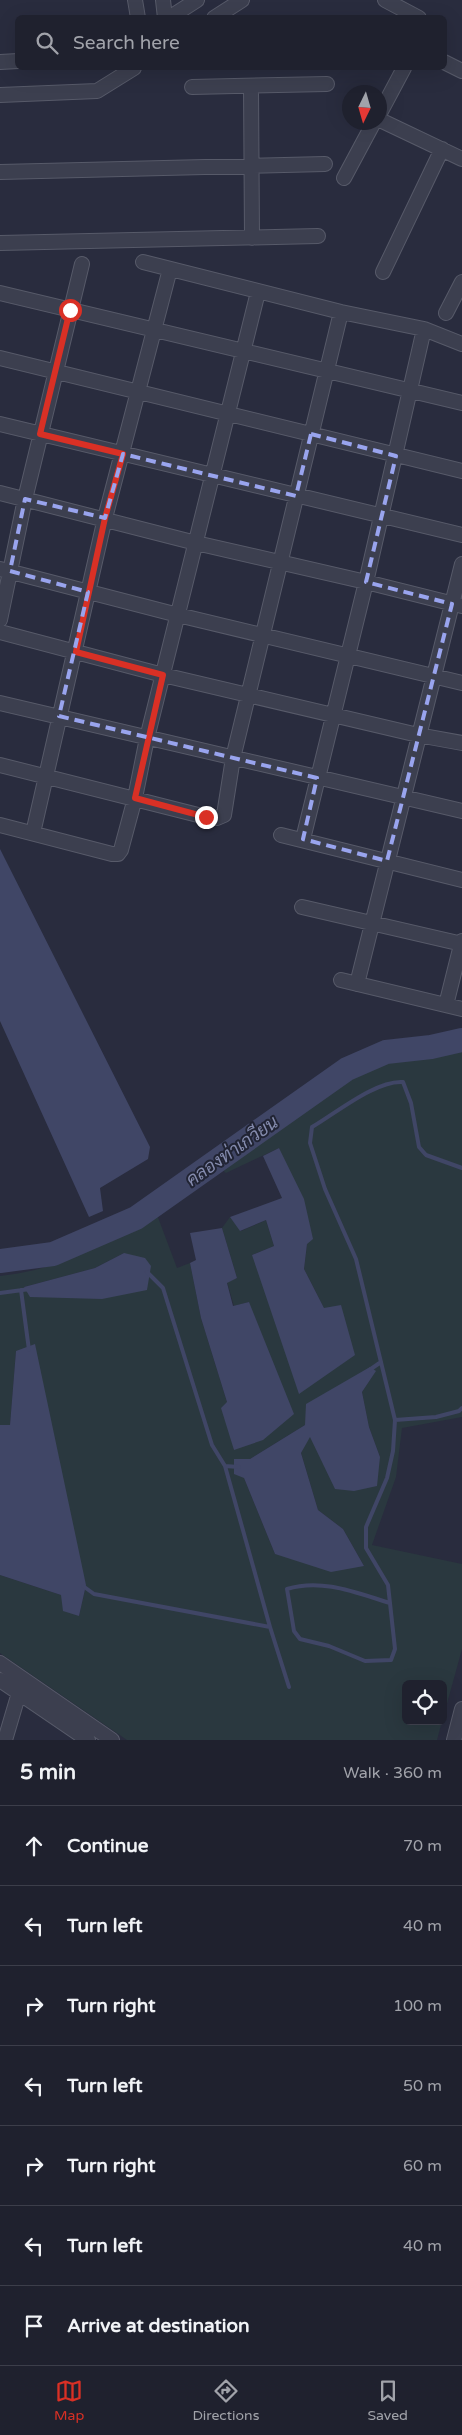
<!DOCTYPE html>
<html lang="en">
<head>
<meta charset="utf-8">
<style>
  body { margin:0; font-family:"Varela Round",Sarabun,sans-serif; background:#2c2e3a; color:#f1f3f6 }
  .controls { position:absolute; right:15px; bottom:15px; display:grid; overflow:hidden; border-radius:8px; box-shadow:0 5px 20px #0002 }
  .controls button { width:45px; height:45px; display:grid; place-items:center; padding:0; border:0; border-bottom:1px solid #3c3e4a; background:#1f212e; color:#f1f3f6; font:25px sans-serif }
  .compass { position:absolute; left:342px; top:85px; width:45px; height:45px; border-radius:50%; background:#1f212e; box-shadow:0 5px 20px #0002; rotate:185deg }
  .stop { position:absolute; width:15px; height:15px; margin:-11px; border:4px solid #d93025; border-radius:50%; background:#fff }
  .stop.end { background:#d93025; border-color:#fff; box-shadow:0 1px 5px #0008 }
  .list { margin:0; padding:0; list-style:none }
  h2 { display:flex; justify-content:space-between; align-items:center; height:65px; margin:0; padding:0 20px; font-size:21px }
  h2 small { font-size:16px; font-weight:400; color:#a1a3aa }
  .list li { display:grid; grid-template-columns:32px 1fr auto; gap:15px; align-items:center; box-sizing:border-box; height:80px; padding:0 20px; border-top:1px solid #3c3e4a }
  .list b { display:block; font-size:19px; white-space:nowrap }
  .list em { font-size:16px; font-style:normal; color:#a1a3aa }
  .icon { flex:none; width:28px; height:28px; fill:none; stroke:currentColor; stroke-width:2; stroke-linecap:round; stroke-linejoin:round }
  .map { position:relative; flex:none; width:462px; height:1740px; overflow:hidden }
  .search { position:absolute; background:#1f212e; box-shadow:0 5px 20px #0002; left:15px; right:15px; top:15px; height:55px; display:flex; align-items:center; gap:12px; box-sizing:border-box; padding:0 18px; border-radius:8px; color:#a1a3aa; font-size:19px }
  .sheet { height:625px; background:#1f212e }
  nav { display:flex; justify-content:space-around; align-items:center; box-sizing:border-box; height:70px; border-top:1px solid #3c3e4a; background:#1f212e; font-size:14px; color:#a1a3aa }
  nav a { display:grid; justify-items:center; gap:2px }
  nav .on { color:#d93025 }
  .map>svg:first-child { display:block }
  .green { fill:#2a383f; fill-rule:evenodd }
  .water { fill:#404666 }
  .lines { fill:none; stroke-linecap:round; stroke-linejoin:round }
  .stream { stroke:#404666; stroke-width:4 }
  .river { stroke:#404666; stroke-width:24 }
  .minor-casing { stroke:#575a69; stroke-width:16 }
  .minor { stroke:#3c3f4f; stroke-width:14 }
  .route { stroke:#d93025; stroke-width:6 }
  .marked { fill:none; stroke:#99a4ee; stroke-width:4; stroke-dasharray:10 6; stroke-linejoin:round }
  .labels { text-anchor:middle; stroke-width:4; stroke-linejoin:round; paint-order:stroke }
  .water-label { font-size:18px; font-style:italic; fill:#848bad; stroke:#212434 }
</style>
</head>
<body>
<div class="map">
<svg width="462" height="1740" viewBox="0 0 462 1740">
  <rect width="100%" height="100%" fill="#292c3e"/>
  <path class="green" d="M 462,1049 L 462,1417 L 402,1428 L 396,1477 L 372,1545 L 462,1564 L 462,1649 L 443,1718 L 443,1684 L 406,1684 L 406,1721 L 442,1721 L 437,1740 L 127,1740 L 0,1653 L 0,1575 L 61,1595 L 79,1616 L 86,1585 L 16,1351 L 10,1426 L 0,1425 L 0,1276 C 64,1269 103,1244 156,1212 L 177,1268 L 190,1263 L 201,1318 L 227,1402 L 234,1450 L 249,1302 L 234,1306 L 227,1282 L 237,1278 L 222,1228 L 230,1217 L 241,1231 L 266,1220 L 274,1246 L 252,1255 L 324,1308 L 304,1269 L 307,1244 L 279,1148 L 226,1173 L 216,1164 L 281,1122 L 292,1121 L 369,1066 L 398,1056 ZM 124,1253 L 102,1299 L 24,1287 L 95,1268 ZM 375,1372 L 362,1392 L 369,1427 L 380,1457 L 309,1436 L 301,1453 L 318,1510 L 343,1529 L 364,1566 L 275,1554 L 244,1478 L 250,1459 L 305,1425 Z"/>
  <path class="water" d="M 0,849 L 150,1147 L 148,1159 L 100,1188 L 103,1211 L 89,1217 L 0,1021 Z
    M 279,1148 L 304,1199 L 313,1239 L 307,1244 L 304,1269 L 324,1308 L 341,1305 L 355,1355 L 299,1394 L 252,1255 L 274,1246 L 266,1220 L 240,1231 L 230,1217 L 282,1198 L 263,1156 Z
    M 222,1228 L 237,1278 L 227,1283 L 233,1306 L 249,1302 L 294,1414 L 263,1440 L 234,1450 L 221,1408 L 227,1402 L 201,1318 L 190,1263 L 196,1260 L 190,1233 Z
    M 124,1253 L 145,1258 L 151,1266 L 147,1290 L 102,1299 L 30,1297 L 24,1287 L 95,1268 Z
    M 35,1344 L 86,1585 L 79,1616 L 63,1611 L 61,1595 L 0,1575 L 0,1425 L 10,1425 L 16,1351 Z
    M 370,1367 L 376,1371 L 362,1392 L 369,1427 L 380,1457 L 377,1486 L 354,1491 L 335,1489 L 310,1437 L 301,1453 L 318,1510 L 343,1529 L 364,1566 L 331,1572 L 275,1554 L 244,1478 L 234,1474 L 234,1459 L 250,1459 L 305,1425 L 306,1404 Z"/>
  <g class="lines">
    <path class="stream" d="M 147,1272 L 163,1288 L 212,1445 L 225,1466 L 239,1467
      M 21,1290 L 29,1350
      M 0,1293 L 30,1289
      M 368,1371 L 381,1362
      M 395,1420 L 436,1417 L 459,1411 L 462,1408
      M 83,1586 L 94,1594 L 270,1627 L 225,1466
      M 390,1603 C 357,1593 322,1578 287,1589 L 294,1631 L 300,1639 L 329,1646 L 365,1661 L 391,1660 L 395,1649 L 388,1585 L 366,1548 L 366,1527 L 387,1478 L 393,1451 L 395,1420 L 356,1259 L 325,1189 L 310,1143 L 312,1127 C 336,1113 376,1080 403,1082 L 411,1103 L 419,1147 L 426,1155 L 462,1168
      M 270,1627 L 289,1687"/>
    <path class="river" d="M 0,1261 L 53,1254 L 136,1218 L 347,1069 L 386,1052 L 431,1047 L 462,1040"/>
    <defs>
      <path id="minor" d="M 135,0 L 138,18
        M 163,0 L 165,18
        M 385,0 L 419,18
        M 169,18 L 197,0
        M 214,18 L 242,0
        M 0,62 L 18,61
        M 444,62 L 462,71
        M 251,86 L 252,238
        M 192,87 L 327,84
        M 0,95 L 97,91 L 134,68
        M 380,113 L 404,68
        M 380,120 L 462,159
        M 0,172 L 325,164
        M 344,178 L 374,122
        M 0,243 L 318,236
        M 143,262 L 341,312 L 424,329 L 462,344
        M 383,272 L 442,149
        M 0,293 L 462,403
        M 446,313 L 462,282
        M 0,358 L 462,471
        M 0,424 L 462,535
        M 0,493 L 196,543 L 366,582 L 462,606
        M 0,569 L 178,615 L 462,683
        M 0,620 L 25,499 L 82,264
        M 0,632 L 163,675 L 418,735 L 462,743
        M 0,703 L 462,811
        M 0,765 L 206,817 L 217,818 L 224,815 L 233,758 L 341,312
        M 0,825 L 112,854 L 118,854 L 121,850 L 135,798 L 147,738 L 258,292
        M 33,833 L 105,518 L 170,269
        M 281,835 L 462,880
        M 303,839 L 366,582 L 424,329
        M 302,907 L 462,944
        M 341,980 L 462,1009
        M 357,984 L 462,564
        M 446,1005 L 462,941
        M 0,1663 L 112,1740
        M 0,1680 L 88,1740
        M 5,1740 L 21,1686
        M 454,1740 L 462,1709"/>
    </defs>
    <use href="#minor" class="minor-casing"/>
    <use href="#minor" class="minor"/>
  </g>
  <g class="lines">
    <path class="route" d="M 70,310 L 40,434 L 123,454 L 105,518 L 76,652 L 163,675 L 135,798 L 206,817"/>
  </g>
  <path class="marked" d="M 311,434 L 396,456 L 366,582 L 452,604 L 387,861 L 303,839 L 317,778 L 59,716 L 88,592 L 10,571 L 25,499 L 105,518 L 123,454 L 296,496 Z"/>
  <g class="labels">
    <g class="water-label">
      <text transform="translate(232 1151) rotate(-35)" y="6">คลองท่าเกวียน</text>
    </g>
  </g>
</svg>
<div class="controls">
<button><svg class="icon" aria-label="locate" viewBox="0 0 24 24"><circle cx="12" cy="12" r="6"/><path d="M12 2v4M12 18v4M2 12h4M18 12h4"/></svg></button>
</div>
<svg class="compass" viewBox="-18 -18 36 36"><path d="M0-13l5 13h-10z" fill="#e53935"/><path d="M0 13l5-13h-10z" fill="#a1a3aa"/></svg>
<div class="stop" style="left:70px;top:310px"></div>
<div class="stop end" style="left:206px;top:817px"></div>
<div class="search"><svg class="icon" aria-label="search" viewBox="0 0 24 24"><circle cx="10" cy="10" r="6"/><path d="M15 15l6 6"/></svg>Search here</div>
</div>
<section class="sheet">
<h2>5 min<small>Walk · 360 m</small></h2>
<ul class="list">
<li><svg class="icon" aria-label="ahead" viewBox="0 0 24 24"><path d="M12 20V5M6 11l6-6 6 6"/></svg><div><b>Continue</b></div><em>70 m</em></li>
<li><svg class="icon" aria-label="left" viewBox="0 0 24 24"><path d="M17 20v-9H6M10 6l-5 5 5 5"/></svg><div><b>Turn left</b></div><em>40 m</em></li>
<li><svg class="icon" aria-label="right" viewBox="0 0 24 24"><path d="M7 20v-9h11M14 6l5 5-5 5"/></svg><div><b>Turn right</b></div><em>100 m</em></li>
<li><svg class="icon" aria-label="left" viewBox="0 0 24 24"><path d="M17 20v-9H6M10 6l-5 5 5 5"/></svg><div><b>Turn left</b></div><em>50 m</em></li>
<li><svg class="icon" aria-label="right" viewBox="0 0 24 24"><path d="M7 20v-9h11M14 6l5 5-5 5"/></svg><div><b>Turn right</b></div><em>60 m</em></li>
<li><svg class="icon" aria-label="left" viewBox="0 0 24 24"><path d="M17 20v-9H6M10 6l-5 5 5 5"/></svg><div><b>Turn left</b></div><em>40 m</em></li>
<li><svg class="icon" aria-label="arrive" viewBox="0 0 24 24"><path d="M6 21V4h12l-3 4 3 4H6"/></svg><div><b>Arrive at destination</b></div></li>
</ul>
</section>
<nav>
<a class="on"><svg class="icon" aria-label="map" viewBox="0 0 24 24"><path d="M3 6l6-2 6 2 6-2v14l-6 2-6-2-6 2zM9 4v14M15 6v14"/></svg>Map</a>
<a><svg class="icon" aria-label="directions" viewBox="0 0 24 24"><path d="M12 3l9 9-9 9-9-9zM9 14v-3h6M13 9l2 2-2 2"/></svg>Directions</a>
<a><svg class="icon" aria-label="saved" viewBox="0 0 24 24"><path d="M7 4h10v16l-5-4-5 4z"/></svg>Saved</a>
</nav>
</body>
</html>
